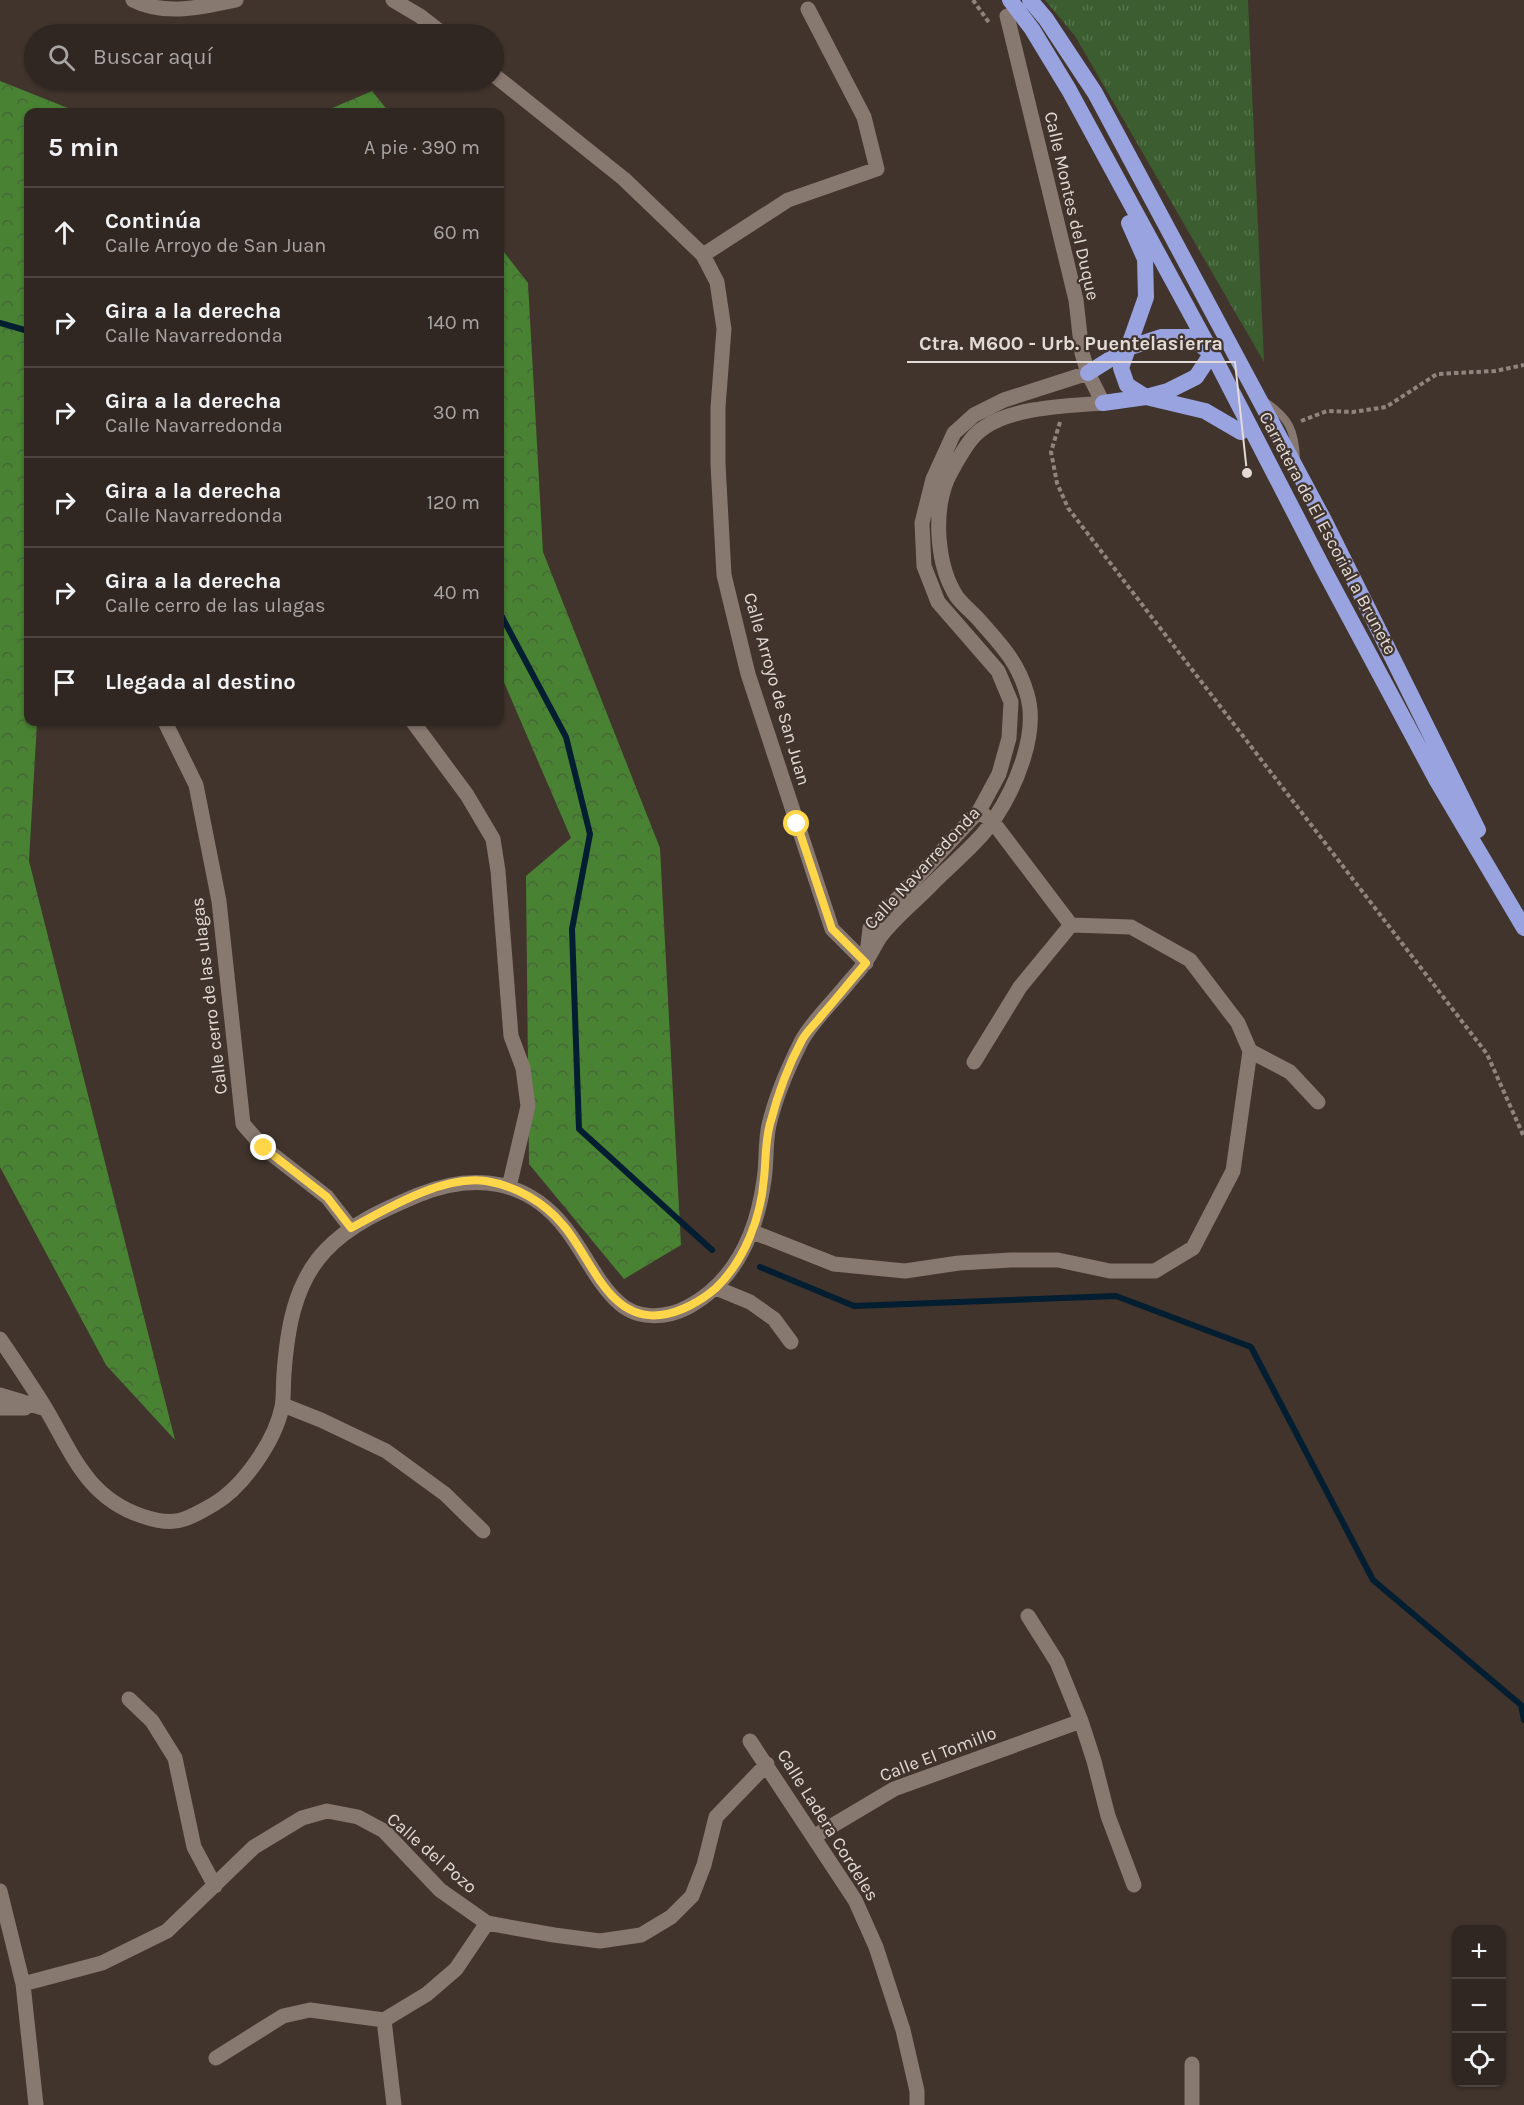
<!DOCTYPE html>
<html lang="es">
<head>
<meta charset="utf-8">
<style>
  body { margin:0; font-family:Karla,sans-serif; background:#3d332f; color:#f1f3f6 }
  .controls { position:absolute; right:18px; bottom:18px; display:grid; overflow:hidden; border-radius:12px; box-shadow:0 2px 4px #0004 }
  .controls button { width:54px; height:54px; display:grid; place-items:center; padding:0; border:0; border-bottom:2px solid #4c4440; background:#312722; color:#f1f3f6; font:30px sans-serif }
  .stop { position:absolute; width:18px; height:18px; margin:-14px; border:4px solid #ffd54a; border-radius:50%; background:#fff }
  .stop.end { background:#ffd54a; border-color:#fff; box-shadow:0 2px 6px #0008 }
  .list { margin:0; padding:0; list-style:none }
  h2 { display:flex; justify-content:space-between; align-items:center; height:78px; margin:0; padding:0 24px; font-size:26px }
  h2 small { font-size:20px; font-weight:400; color:#a8a5a5 }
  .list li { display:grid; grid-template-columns:39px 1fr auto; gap:18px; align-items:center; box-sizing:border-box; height:90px; padding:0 24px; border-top:2px solid #4c4440 }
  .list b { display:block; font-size:22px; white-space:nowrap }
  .list p { margin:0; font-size:20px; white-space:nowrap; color:#a8a5a5 }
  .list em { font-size:20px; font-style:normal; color:#a8a5a5 }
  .icon { flex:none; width:33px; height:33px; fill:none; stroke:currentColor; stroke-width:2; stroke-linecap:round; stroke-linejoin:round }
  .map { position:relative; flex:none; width:1524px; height:2105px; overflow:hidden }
  .search { position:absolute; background:#312722; box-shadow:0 2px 4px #0004; left:24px; top:24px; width:480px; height:66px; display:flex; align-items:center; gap:15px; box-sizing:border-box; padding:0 21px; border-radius:33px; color:#a8a5a5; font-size:22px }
  .panel { position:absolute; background:#312722; box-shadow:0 2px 4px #0004; left:24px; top:108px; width:480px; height:618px; border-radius:12px }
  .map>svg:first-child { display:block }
  .grass { fill:url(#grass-tufts) }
  .forest { fill:url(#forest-crowns) }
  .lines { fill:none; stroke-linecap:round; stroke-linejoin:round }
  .stream { stroke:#031d31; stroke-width:6 }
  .path { stroke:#8f847e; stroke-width:4; stroke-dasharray:4.5 3; stroke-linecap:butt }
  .service { stroke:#877870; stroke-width:8 }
  .minor { stroke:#877870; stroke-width:15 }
  .trunk { stroke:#98a3e0; stroke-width:16 }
  .route { stroke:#ffd54a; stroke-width:8 }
  .labels { text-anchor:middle; stroke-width:4.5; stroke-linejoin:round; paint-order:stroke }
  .street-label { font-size:18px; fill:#e3dbd6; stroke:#41342d }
  .leader { fill:none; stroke:#e3dbd6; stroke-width:2 }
  .callout-dot { fill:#e3dbd6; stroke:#41342d; stroke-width:2 }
  .callout-label { font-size:20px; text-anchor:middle; font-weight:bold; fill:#e3dbd6; stroke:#41342d; stroke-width:4.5; stroke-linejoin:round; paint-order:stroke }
</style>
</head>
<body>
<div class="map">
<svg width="1524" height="2105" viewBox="0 0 1524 2105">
  <defs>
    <pattern id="grass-tufts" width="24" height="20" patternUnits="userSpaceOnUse" patternTransform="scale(1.5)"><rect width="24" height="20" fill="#3b5d2f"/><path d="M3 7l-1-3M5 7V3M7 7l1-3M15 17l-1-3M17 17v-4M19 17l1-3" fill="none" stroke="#57744c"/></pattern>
    <pattern id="forest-crowns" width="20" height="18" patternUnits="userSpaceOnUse" patternTransform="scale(1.5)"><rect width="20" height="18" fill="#488232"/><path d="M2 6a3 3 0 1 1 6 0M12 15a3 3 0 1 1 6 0" fill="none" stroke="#466838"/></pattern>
  </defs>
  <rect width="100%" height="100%" fill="#41342d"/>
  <path class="grass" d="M 1045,0 L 1248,0 L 1264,362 L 1075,36 Z"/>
  <path class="forest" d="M 0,81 L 78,112 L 28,112 L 28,722 L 37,722 L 29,861 L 175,1440 L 106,1365 L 0,1167 Z
    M 372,91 L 389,112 L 323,112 Z
    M 500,247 L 528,283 L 543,552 L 660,848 L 681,1245 L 624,1279 L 529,1164 L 526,876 L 571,838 L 500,673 Z"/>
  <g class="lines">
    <path class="stream" d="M 0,323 L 28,331
      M 500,613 L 566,737 L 590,834 L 572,929 L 579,1129 L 712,1250
      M 760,1267 L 854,1306 L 1116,1296 L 1251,1347 L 1373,1580 L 1521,1705 L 1524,1720"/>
    <path class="path" d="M 973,0 L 990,24
      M 1301,421 L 1327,411 L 1353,412 L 1386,407 L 1437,374 L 1495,371 L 1524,365
      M 1060,422 L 1051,452 L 1057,483 L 1068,508 L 1487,1054 L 1524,1137"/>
    <path class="service" d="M 1264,401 C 1289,418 1295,430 1296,460"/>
    <path class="minor" d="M 133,0 C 164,16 204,7 236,0
      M 393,0 L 420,16 L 443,34
      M 494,75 L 624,179 L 703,255 L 717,282 L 724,329 L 718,407 L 718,464 L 724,575 L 748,674 L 832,929 L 866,963
      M 703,255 L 788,200 L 877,169 L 864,117 L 808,9
      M 165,722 L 196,785 L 219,901 L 243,1124 L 264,1148 L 327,1197 L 351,1228
      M 413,722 L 467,795 L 493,839 L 498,871 L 511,1036 L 523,1068 L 528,1106 L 509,1187
      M 867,954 L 870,928 L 979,811 L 999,774 L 1009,738 L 1011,702 L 998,671 L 938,602 L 924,566 L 922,523 L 933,479 L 954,433 L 974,415 L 1004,400 L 1088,373
      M 1250,1051 L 1290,1072 L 1318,1102
      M 974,1062 L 1020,987 L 1071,925
      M 753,1232 L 834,1264 L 905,1271 L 959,1263 L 1011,1260 L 1058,1260 L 1110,1271 L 1155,1271 L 1193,1248 L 1233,1171 L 1250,1051 L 1238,1023 L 1190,960 L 1131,927 L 1071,925 L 993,822 L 979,811
      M 716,1288 L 750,1302 L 774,1319 L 791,1342
      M 0,1339 C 15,1361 29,1382 43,1404 C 71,1450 85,1497 142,1516 C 174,1527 185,1521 214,1504 C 243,1487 275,1441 282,1407 C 284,1397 283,1385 284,1374 C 287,1331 294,1284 325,1251 C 350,1224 385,1209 418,1195 C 474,1172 528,1179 566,1229 C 584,1252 596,1281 617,1301 C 636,1320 665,1319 688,1307 C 736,1281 757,1231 764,1180 C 767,1162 765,1142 769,1125 C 775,1099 789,1066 801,1042 C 812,1021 834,1001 849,982 C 856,974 864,966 869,956 C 873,950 876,943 880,937 C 895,917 917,900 934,882 C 953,863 981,840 995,818 C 1016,786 1039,733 1027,694 C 1018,662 1001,645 980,621 C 973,613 963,605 957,597 C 937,567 933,514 947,480 C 950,473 954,467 957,461 C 965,448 972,435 985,427 C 1015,407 1067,406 1103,403 L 1088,373 L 1082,353 L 1076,300 L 1007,16
      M 0,1395 L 46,1409
      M 283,1405 L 321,1420 L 386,1451 L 445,1494 L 483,1531
      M 0,1408 L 25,1408
      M 1028,1616 L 1057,1662 L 1081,1721 L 1094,1761 L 1108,1816 L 1134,1885
      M 129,1699 L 152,1721 L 175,1758 L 194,1847 L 215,1886
      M 750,1741 L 855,1900 L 876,1947 L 903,2030 L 917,2091 L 917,2105
      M 815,1836 L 894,1789 L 1081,1721
      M 0,1891 L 23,1984 L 36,2105
      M 23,1984 L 102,1963 L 167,1931 L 254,1847 L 302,1818 L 327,1811 L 358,1817 L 384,1831 L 440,1890 L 487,1923 L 554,1935 L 600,1941 L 641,1935 L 671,1917 L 692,1896 L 704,1865 L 716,1817 L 767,1764
      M 384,2020 L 394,2105
      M 216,2058 L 283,2016 L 310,2010 L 384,2020 L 427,1994 L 456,1969 L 487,1923
      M 1192,2105 L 1192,2064"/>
    <path class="trunk" d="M 1010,0 L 1032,29 L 1069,90 L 1212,353 L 1324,570 L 1437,781 L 1524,928
      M 1030,0 L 1046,19 L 1095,93 L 1325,522 L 1478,830
      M 1129,223 L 1145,259 L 1146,297 L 1121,368 L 1127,385 L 1146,397 L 1205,411 L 1241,432
      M 1088,373 L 1128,348 L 1161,337 L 1191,337 L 1207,350
      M 1103,403 L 1146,397 L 1168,391 L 1196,377 L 1212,353"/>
  </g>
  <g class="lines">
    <path class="route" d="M 264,1148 L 327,1197 L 351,1228 C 388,1208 443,1175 486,1181 C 516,1186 544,1202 563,1225 C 591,1257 608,1321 660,1315 C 680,1313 701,1301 716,1288 C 745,1260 761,1217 764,1178 C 766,1161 765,1141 770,1124 C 777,1097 789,1064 802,1040 C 807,1031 816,1023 822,1015 C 837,998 851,980 866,963 L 832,929 L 797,824"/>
  </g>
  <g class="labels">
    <g class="street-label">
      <text transform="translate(1072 206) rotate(77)" y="6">Calle Montes del Duque</text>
      <text transform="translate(1328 533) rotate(62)" y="6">Carretera de El Escorial a Brunete</text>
      <text transform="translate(777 689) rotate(74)" y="6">Calle Arroyo de San Juan</text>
      <text transform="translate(922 868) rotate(-47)" y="6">Calle Navarredonda</text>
      <text transform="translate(209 996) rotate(-97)" y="6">Calle cerro de las ulagas</text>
      <text transform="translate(938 1754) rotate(-21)" y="6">Calle El Tomillo</text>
      <text transform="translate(828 1825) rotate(58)" y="6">Calle Ladera Cordeles</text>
      <text transform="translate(432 1853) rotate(41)" y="6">Calle del Pozo</text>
    </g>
  </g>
  <path class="leader" d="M1247 473L1235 362H907"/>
  <circle class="callout-dot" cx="1247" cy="473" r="6"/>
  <g class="callout-label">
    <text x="1071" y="350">Ctra. M600 - Urb. Puentelasierra</text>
  </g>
</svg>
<div class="controls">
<button>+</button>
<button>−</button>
<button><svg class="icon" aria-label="locate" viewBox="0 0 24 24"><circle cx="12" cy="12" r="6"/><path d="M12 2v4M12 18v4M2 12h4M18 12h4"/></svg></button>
</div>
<div class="stop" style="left:797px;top:824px"></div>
<div class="stop end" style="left:264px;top:1148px"></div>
<div class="search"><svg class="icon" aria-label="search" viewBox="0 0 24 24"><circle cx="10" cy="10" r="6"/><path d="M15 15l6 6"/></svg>Buscar aquí</div>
<section class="panel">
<h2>5 min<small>A pie · 390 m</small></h2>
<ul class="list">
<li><svg class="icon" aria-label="ahead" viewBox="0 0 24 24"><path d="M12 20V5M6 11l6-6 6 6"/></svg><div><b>Continúa</b><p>Calle Arroyo de San Juan</p></div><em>60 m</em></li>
<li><svg class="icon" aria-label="right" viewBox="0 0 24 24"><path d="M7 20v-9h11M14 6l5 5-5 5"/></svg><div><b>Gira a la derecha</b><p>Calle Navarredonda</p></div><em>140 m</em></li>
<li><svg class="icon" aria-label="right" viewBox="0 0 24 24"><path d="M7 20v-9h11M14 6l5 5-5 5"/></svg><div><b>Gira a la derecha</b><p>Calle Navarredonda</p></div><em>30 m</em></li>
<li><svg class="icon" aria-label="right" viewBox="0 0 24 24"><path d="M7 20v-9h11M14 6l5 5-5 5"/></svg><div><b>Gira a la derecha</b><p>Calle Navarredonda</p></div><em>120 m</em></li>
<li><svg class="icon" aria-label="right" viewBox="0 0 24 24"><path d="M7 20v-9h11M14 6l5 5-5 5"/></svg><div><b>Gira a la derecha</b><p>Calle cerro de las ulagas</p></div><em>40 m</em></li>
<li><svg class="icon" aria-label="arrive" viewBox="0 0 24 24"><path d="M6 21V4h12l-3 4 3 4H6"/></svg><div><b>Llegada al destino</b></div></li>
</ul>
</section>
</div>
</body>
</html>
